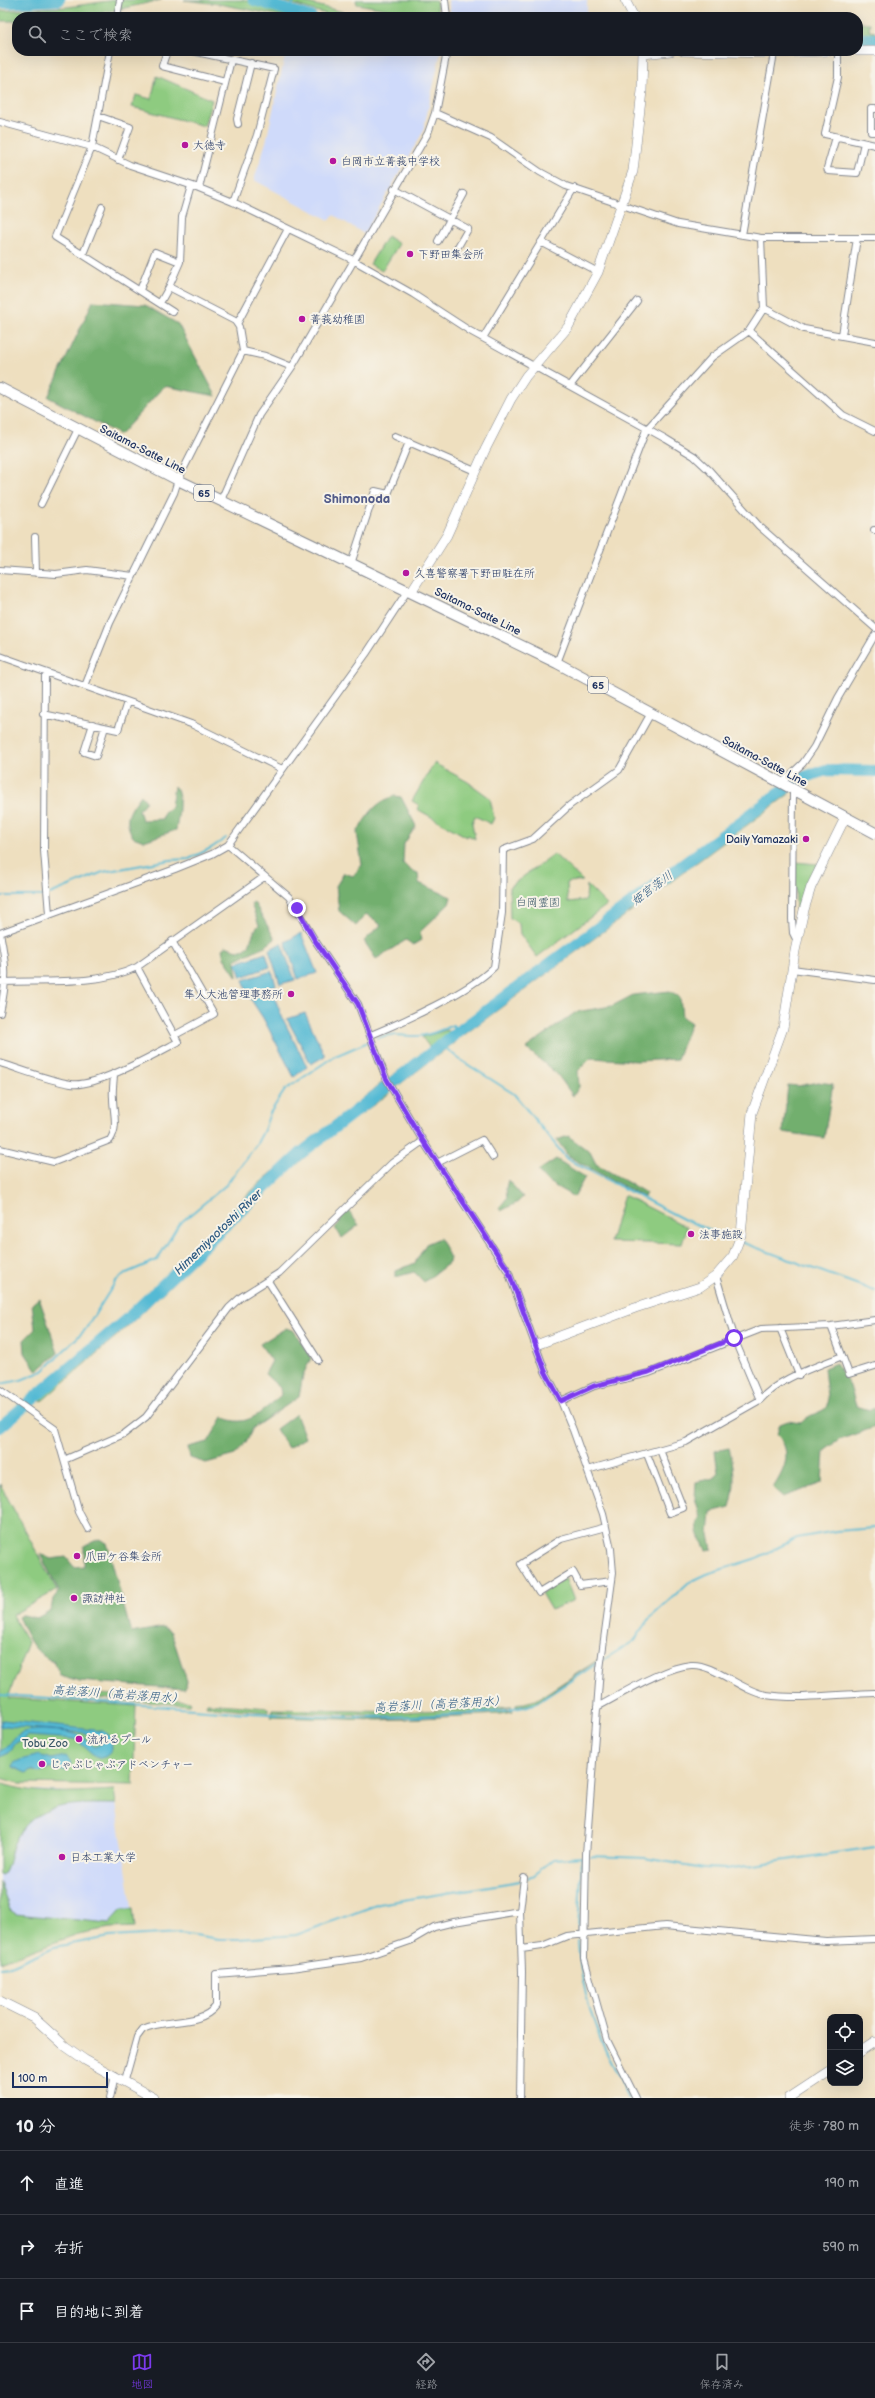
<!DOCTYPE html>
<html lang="ja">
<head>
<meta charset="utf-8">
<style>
  body { margin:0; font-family:"Balsamiq Sans","Klee One",sans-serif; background:#20242c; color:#f1f3f6 }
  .controls { position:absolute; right:12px; bottom:12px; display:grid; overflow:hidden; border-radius:8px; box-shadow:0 4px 16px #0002 }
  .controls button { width:36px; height:36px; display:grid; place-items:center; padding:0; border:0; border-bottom:1px solid #363941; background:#171b24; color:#f1f3f6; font:20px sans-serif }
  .scale { position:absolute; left:12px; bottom:10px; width:96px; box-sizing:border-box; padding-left:4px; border:2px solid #1b2f5e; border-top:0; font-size:11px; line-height:14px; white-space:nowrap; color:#1b2f5e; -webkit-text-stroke:3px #f7f3e8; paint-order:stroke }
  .stop { position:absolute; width:12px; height:12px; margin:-9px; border:3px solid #7c3aed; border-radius:50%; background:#fff }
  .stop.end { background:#7c3aed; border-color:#fff; box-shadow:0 1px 4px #0008 }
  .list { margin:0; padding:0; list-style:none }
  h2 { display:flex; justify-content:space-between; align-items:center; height:52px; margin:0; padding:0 16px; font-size:17px }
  h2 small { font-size:13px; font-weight:400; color:#9ea1a6 }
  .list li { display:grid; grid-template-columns:26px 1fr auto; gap:12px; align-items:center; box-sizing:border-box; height:64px; padding:0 16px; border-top:1px solid #363941 }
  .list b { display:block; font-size:15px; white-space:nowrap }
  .list em { font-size:13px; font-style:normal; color:#9ea1a6 }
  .icon { flex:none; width:22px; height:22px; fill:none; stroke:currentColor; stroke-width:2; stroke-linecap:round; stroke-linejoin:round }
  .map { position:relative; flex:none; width:875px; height:2098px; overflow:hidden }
  .search { position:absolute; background:#171b24; box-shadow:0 4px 16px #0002; left:12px; right:12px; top:12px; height:44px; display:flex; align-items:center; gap:10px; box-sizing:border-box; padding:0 14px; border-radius:16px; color:#9ea1a6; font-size:15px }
  .sheet { height:244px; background:#171b24 }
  nav { display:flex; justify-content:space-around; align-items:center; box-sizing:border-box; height:56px; border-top:1px solid #363941; background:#171b24; font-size:11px; color:#9ea1a6 }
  nav a { display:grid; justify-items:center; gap:2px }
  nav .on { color:#7c3aed }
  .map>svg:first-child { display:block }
  .built { fill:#cfdafa }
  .green { fill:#8ecb80; stroke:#547d6f }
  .forest { fill:#72af6e; stroke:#466f66 }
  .water { fill:#55bad4; stroke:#387499 }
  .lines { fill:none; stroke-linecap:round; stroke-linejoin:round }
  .stream { stroke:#55bad4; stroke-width:2 }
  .river { stroke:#55bad4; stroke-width:12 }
  .street-casing { stroke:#84878e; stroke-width:8 }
  .secondary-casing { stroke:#84878e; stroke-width:10 }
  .primary-casing { stroke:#84878e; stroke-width:12 }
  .street { stroke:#fff; stroke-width:6 }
  .secondary { stroke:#fff; stroke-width:9 }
  .primary { stroke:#fff; stroke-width:10 }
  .route { stroke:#7c3aed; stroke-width:5 }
  .poi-dot { fill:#b5179e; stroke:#f7f3e8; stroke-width:1.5 }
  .labels { text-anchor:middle; stroke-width:4; stroke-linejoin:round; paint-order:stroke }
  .shield { fill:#f7f3e8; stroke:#5d6a87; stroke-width:1 }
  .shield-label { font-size:10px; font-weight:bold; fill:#1b2f5e }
  .poi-label { font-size:11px; fill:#1b2f5e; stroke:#f7f3e8; text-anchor:start }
  .street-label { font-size:11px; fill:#1b2f5e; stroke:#f7f3e8 }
  .park-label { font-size:11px; fill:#385666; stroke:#f7f3e8 }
  .water-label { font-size:12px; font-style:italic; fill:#2c5981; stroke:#f7f3e8 }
  .quarter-label { font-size:13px; font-weight:bold; fill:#535c89; stroke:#f7f3e8 }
</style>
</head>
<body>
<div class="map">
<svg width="875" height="2098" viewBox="0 0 875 2098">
  <rect width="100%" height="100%" fill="#f7f3e8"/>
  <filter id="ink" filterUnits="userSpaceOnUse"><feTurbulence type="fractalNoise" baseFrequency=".025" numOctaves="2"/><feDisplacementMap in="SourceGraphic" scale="8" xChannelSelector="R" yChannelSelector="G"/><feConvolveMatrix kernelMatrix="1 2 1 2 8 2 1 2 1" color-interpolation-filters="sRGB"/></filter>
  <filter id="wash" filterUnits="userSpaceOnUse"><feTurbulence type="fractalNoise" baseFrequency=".012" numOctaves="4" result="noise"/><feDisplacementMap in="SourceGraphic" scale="16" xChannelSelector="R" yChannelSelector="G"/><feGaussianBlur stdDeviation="0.9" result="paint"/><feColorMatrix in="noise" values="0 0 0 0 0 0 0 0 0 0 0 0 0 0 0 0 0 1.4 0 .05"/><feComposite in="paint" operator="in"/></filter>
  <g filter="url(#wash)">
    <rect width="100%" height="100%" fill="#eedfbf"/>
    <path class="built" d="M 448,0 L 587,0 L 587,14 L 591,14 L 591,17 L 451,17 Z
      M 286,51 L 441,51 L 423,132 L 364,234 L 334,215 L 329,220 L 254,180 L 266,142 Z
      M 0,1783 L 18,1789 L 70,1792 L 114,1790 L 135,1927 L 110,1928 L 78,1934 L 0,1962 Z"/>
    <path class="green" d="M 115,0 L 161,0 L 88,16 L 17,17 L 17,21 L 0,21 L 0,11 L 68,7 Z
      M 184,0 L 244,0 L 271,5 L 306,17 L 286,17 L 219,4 Z
      M 280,0 L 296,0 L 363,17 L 335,17 Z
      M 356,0 L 436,0 L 438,13 L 415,14 L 357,4 Z
      M 858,23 L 870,23 L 869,31 L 875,32 L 875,36 L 858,36 Z
      M 157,76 L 212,100 L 204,126 L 132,107 L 136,95 L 151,99 Z
      M 387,236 L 399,244 L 382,271 L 370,264 Z
      M 434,763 L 468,782 L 490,798 L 494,818 L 491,824 L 475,816 L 472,823 L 475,839 L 468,835 L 467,837 L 417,809 L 419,805 L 412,801 Z
      M 785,792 L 789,794 L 460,1038 L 463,1032 Z
      M 554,854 L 583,881 L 567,882 L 568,902 L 586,900 L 587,885 L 607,905 L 537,957 L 520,934 L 519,924 L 510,918 L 509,887 Z
      M 795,862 L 818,864 L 807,886 L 799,909 L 796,909 Z
      M 447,1030 L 451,1033 L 444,1041 L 391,1081 L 389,1078 L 430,1048 L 422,1037 Z
      M 455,1042 L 395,1088 L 393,1085 L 448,1044 Z
      M 383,1082 L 385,1085 L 285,1164 L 134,1310 L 27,1404 L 24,1402 L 130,1310 L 263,1180 Z
      M 387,1089 L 390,1093 L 322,1142 L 287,1173 L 250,1205 L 208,1249 L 128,1326 L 42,1401 L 38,1398 L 156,1294 L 267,1185 L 301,1155 Z
      M 624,1195 L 687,1227 L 682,1244 L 610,1242 Z
      M 0,1484 L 57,1590 L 12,1615 L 28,1642 L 8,1698 L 136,1706 L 133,1785 L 19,1783 L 0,1778 Z
      M 565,1578 L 574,1600 L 551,1610 L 541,1593 Z
      M 598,1660 L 535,1703 L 516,1707 L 516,1705 L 536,1700 Z
      M 60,1691 L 189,1701 L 190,1703 L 189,1705 L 58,1695 Z
      M 207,1703 L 268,1708 L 268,1712 L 206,1706 Z
      M 512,1707 L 492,1711 L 403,1716 L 272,1712 L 272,1709 L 400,1712 Z
      M 513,1711 L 513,1712 L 500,1714 L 380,1720 L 271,1717 L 272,1715 L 402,1719 Z
      M 0,1783 C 36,1796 77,1792 114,1790 L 116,1804 C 75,1804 35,1800 14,1843 C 10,1852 9,1869 3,1875 L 0,1874 Z
      M 0,1882 L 10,1910 L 16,1914 L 109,1923 L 122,1909 L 133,1909 L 135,1927 L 110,1928 L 78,1934 L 0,1962 Z"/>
    <path class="forest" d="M 93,301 L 145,305 L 178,324 L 216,396 L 164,386 L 120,435 L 48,397 Z
      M 174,786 C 183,794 178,818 176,830 L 144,841 L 133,837 C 122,818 130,811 141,795 L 146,801 L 139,810 L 142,820 L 162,819 L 164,812 L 171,807 Z
      M 394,796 L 401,797 L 416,826 L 404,844 L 403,863 L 410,870 L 418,873 L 419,883 L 451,897 L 449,904 L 420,932 L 421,940 L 413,945 L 406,940 L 376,959 L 364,941 L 381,925 L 366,914 L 356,926 L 339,911 L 336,886 L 344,873 L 353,876 L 362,865 L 357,832 C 368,815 374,803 394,796 Z
      M 254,902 L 275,939 L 267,945 L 235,960 L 237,977 L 224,958 L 222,949 L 226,946 C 256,959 246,937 259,925 L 251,904 Z
      M 670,991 L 680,997 L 682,1017 L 691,1023 L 677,1059 L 637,1061 L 591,1058 L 578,1071 L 579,1087 L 573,1096 L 557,1074 L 526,1048 L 576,1012 L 612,1006 L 633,995 Z
      M 818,1082 L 833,1084 L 824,1138 L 783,1132 L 788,1085 L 798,1086 Z
      M 568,1136 L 590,1152 L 596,1164 L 646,1193 L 644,1197 L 569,1157 L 557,1140 Z
      M 556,1159 L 585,1177 L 574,1197 L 548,1182 L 538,1171 Z
      M 508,1180 L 523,1197 L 518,1202 L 501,1211 L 499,1208 L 507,1198 L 506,1188 Z
      M 348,1211 L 359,1225 L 342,1238 L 335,1228 L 340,1222 L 341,1217 Z
      M 440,1238 L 450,1258 L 449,1263 L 424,1282 L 414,1272 L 396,1277 L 396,1271 L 415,1263 L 426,1244 Z
      M 39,1298 L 58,1353 L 37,1371 L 25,1353 L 24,1340 L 35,1329 L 32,1304 Z
      M 286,1328 L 294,1331 L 311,1358 L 303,1375 L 299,1397 L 253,1428 L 246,1442 L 235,1455 L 206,1463 L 190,1458 L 188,1447 L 208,1442 L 223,1417 C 246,1430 264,1410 281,1395 L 280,1388 L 265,1374 L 272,1361 L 260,1344 Z
      M 836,1363 L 850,1386 L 856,1406 L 870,1410 L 875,1408 L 875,1427 L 839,1440 L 824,1451 L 822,1483 L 783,1497 L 773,1488 C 785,1469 793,1453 777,1434 L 780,1424 L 788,1421 L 801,1423 C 809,1413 823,1413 828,1406 L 824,1368 Z
      M 296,1414 L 305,1438 L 288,1448 L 276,1429 Z
      M 729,1448 C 735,1468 736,1487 730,1507 L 711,1512 L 709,1535 L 712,1549 L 706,1550 C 701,1539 693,1528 701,1518 L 695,1498 L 696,1482 L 714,1478 L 718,1473 L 715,1451 Z
      M 99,1539 L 107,1543 L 131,1633 L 164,1627 L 171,1632 L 187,1681 L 185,1689 L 79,1681 L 60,1675 L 54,1662 C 32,1652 28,1637 18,1617 L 22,1615 L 37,1618 L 51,1610 L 53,1599 L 59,1591 L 40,1554 L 51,1559 L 66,1557 L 74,1567 L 84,1566 L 84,1546 Z"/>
    <path class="water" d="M 301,933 L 317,973 L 298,979 L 285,942 Z
      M 281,943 L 295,980 L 280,984 L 269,950 Z
      M 266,953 L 270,967 L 241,977 L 236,963 Z
      M 272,971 L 276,985 L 248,995 L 243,980 Z
      M 272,991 L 283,1019 L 307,1067 L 294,1077 L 263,1018 L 250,998 Z
      M 305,1013 L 325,1056 L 311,1064 L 287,1019 Z
      M 3,1720 L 103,1731 L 111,1738 L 112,1749 C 100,1771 86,1744 74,1739 L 28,1736 L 16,1743 L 9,1753 L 0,1757 L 0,1751 C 9,1748 12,1737 21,1733 C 33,1727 69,1730 80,1736 C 86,1738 90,1744 95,1747 L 103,1743 L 99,1737 L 85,1733 L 6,1726 L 0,1727 L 0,1721 Z
      M 38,1755 L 51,1759 L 66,1756 L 70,1761 L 71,1766 L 68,1771 L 54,1771 L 51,1767 L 39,1773 L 32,1770 L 26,1773 L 13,1767 L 14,1763 C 25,1757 29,1759 38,1755 Z"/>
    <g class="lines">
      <path class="stream" d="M 291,11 L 294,0
        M 50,894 L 103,872 L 170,860 L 189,859 L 211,848 L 226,838
        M 0,896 L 43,896
        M 378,1038 C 392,1032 405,1037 419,1036 C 431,1035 442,1030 453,1025 L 458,1032
        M 442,1045 L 459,1059 L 514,1094 L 567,1159 L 685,1220 L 737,1240
        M 741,1242 L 875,1291
        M 0,1384 L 21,1380 L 43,1371 L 85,1330 L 116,1281 L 124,1274 L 157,1260 L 179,1224 L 226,1185 L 256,1145 L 264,1130 L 270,1113 L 285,1090 L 333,1057 L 368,1042
        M 603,1660 L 634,1641 L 651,1617 L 688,1583 L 707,1574 L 757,1558 L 797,1538 L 836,1531 L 875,1528
        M 0,1695 C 146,1702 292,1724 438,1715 C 471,1713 506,1714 537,1703 L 599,1662
        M 590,1856 L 645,1858 L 704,1868 L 726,1869 L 875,1847
        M 528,1879 L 554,1859 L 582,1857 L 578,1931
        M 578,1940 C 580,1975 589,2013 603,2045 C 611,2063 622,2080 629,2098
        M 0,1967 L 10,1966 L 54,1947 L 110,1937 L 181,1933 L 219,1939 L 239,1939 L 296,1935 L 379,1904 L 520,1881"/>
      <path class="river" d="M 254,0 L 311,17
        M 0,3 L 59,0
        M 858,39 L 875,39
        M 0,1427 L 128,1318 L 300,1154 L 458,1032 L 798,779 L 826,770 L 875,771"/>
    </g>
  </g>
  <g filter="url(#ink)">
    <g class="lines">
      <defs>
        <path id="street" d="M 445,0 L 447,17
          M 117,17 L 120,0
          M 110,51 L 92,147 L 55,237 L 173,312
          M 167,51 L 162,66 L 225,82
          M 192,51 L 274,69 L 257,135 L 233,202
          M 838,51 L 838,77 L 825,134 L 875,145
          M 875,109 L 871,109 L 871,132 L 875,132
          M 435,113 L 491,138 L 540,172 L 566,186 L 678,224 L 761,238 L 875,238
          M 98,116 L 130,127 L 118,160
          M 0,122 L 92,147 L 130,165 L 199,188 L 233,202 L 353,260 L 413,294 L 470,331 L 666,439 L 694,456 L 709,470 L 759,526 L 875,628
          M 238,124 L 237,119 L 251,63
          M 836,137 L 827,168 L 828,171 L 857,173 L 864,143
          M 199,188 L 231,60
          M 394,189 L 468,229 L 456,250
          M 742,235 L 774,53
          M 438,241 L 464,194
          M 541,242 L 598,272
          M 83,254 L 102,207
          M 140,290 L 155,252 L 180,262
          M 160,303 L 169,287
          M 764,308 L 804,329 L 875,342
          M 237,324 L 288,229
          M 749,331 L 843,415 L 875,431
          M 842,335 L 857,238
          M 483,338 L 574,188
          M 243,351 L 265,356 L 292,367
          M 570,386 L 637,301
          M 395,436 L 475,471
          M 221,500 L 259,415 L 292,367 L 428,133 L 435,113 L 447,51
          M 41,504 L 78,429
          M 874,530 L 875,530
          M 35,537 L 36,573
          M 351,564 L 375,491 L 388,494 L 409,442
          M 0,570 L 56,574 L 87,570 L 133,576
          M 0,656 L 191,724 L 282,769
          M 557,663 L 646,430 L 712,357 L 749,331 L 764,308 L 761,238
          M 45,672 L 44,851 L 49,914
          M 85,686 L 110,623 L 174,493 L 178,480 L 243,351 L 239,327 L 235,321 L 169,287 L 180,262 L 182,217 L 191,186
          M 43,714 L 118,730 L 127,702
          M 93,724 L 84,752 L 96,756 L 105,727
          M 782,783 L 803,763 L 814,747 L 838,698 L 875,635
          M 793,790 L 792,919 L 793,933 L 797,941
          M 228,845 L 289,897 L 314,939 L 358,1004 L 386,1078 L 394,1092 L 423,1141 L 508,1271 L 545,1371 L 561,1401 L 573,1430 L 603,1514 L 611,1549 L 613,1573 L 600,1669 L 586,1854 L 584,1958 L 607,2040 L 636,2098
          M 0,933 L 175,869 L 212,854 L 228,845 L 366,654 L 408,590
          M 172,941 L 214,1014 L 175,1035
          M 792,969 L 875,980
          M 0,982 C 43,980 98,986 137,967 L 264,877
          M 0,1013 C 7,981 7,966 0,933
          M 371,1035 C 405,1021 469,992 494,967 L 502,913 L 503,850 L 533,839 L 570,805 L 619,770 L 651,713
          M 0,1063 C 23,1070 47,1080 71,1084 C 95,1088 155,1054 178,1042 L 137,967
          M 0,1149 L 54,1162 L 110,1140 C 119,1126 113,1113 113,1098 C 112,1090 114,1081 114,1073
          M 437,1163 L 482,1140 L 493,1157
          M 268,1281 L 318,1360
          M 831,1326 L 849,1374 L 875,1366
          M 780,1328 L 799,1375
          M 0,1390 L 55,1429 L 79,1512 L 88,1529
          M 760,1400 C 780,1377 814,1368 842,1356
          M 561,1401 L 594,1386 L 649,1373 L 761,1329 L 831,1326 L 875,1320
          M 647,1454 L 670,1513 L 683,1508 L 660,1450
          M 64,1460 L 124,1434 L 146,1417 L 229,1308 L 241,1297 L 279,1273 L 392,1163 L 423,1141
          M 587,1470 L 686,1442 L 760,1400 L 736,1343 L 716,1276
          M 606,1527 L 561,1539 L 521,1564 L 539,1593 L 573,1572 L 580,1585 L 612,1581
          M 597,1707 C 622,1694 664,1667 691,1665 C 713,1663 741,1691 766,1695 C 801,1700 840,1694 875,1693
          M 522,1949 L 542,1946 L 567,1936 L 665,1926 L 826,1941 L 875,1939
          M 125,2080 L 137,2037 L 143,2029 C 164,2018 200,2027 216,2006 L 216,1974 L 291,1968 L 361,1958 L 410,1941 L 434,1927 L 454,1922 L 520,1911
          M 110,2098 L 115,2075
          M 520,2098 L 522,1972 L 520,1911 L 524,1878"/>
        <path id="secondary" d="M 625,0 L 634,17
          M 683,51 L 774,53 L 828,51
          M 858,51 L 875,51
          M 643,54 L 671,51
          M 411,592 L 447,535 L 485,450 L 511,399 L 526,376 L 568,327 L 598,272 L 633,171 L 642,91 L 643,51
          M 536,1345 L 635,1308 L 700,1287 L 716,1276 L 733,1256 L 741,1235 L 752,1113 L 783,1028 L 795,951 L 804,910 L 811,887 L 845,818
          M 0,2001 L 34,2018 L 65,2046 L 85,2060 L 154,2098
          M 860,2052 L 875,2042
          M 789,2098 L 830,2071"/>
        <path id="primary" d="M 0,388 L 178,480 L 557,663 L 875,833"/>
      </defs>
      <use href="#street" class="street-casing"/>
      <use href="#secondary" class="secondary-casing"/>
      <use href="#primary" class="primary-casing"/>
      <use href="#street" class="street"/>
      <use href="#secondary" class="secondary"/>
      <use href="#primary" class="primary"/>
    </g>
  </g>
  <g class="lines" filter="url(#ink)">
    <path class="route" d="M 297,908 L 314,939 L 358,1004 L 386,1078 L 394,1092 L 423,1141 L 508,1270 L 545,1371 L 561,1401 L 594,1386 L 649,1372 L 734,1338"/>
  </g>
  <g class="poi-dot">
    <circle cx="185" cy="145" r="4"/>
    <circle cx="333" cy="161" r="4"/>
    <circle cx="410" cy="254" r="4"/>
    <circle cx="302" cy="319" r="4"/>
    <circle cx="406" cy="573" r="4"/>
    <circle cx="806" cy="839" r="4"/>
    <circle cx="291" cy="994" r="4"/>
    <circle cx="691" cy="1234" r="4"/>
    <circle cx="77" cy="1556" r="4"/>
    <circle cx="74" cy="1598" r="4"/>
    <circle cx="79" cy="1739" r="4"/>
    <circle cx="42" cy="1764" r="4"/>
    <circle cx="62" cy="1857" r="4"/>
  </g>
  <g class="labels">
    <g class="shield">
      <rect x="194" y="485" width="20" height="16" rx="3"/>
      <rect x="588" y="677" width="20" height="16" rx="3"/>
    </g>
    <g class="shield-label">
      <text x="204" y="497">65</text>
      <text x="598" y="689">65</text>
    </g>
    <g class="poi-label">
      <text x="193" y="149">大徳寺</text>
      <text x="341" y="165">白岡市立菁莪中学校</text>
      <text x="418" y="258">下野田集会所</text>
      <text x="310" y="323">菁莪幼稚園</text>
      <text x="414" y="577">久喜警察署下野田駐在所</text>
      <text x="798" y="843" text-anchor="end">Daily Yamazaki</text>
      <text x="283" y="998" text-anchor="end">隼人大池管理事務所</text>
      <text x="699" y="1238">法事施設</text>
      <text x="85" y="1560">爪田ケ谷集会所</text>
      <text x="82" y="1602">諏訪神社</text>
      <text x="87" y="1743">流れるプール</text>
      <text x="50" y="1768">じゃぶじゃぶアドベンチャー</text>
      <text x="70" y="1861">日本工業大学</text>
    </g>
    <g class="street-label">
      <text transform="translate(143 449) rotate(27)" y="4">Saitama-Satte Line</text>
      <text transform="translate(478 611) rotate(26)" y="4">Saitama-Satte Line</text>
      <text transform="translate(765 761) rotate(28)" y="4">Saitama-Satte Line</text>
    </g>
    <g class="park-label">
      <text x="538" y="906">白岡霊園</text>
      <text x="45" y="1747">Tobu Zoo</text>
    </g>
    <g class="water-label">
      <text transform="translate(652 888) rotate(-37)" y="4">姫宮落川</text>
      <text transform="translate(218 1232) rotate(-44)" y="4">Himemiyaotoshi River</text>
      <text transform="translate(118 1694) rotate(4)" y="4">高岩落川（高岩落用水）</text>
      <text transform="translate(440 1704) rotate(-3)" y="4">高岩落川（高岩落用水）</text>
    </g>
    <g class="quarter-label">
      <text x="357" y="503">Shimonoda</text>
    </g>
  </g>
</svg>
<div class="controls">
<button><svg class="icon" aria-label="locate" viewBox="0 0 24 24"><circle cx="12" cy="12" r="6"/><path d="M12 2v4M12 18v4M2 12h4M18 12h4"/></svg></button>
<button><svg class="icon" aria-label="layers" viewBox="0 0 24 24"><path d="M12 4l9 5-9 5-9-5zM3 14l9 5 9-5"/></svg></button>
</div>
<div class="scale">100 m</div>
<div class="stop" style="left:734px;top:1338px"></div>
<div class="stop end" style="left:297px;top:908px"></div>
<div class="search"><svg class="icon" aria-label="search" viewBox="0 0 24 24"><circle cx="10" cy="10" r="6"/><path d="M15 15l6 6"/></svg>ここで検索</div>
</div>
<section class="sheet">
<h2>10 分<small>徒歩 · 780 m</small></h2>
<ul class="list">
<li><svg class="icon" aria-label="ahead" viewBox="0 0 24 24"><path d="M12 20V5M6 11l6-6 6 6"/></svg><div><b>直進</b></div><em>190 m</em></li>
<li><svg class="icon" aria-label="right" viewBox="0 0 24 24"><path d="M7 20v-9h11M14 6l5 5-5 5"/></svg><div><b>右折</b></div><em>590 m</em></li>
<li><svg class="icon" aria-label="arrive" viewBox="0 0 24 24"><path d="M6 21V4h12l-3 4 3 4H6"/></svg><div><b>目的地に到着</b></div></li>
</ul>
</section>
<nav>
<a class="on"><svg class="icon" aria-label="map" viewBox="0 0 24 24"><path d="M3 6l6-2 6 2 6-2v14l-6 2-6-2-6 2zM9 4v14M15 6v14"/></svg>地図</a>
<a><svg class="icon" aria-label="directions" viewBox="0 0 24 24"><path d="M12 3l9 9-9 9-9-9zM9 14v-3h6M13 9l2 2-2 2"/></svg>経路</a>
<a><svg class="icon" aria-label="saved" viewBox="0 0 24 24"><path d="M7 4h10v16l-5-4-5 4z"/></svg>保存済み</a>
</nav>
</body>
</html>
